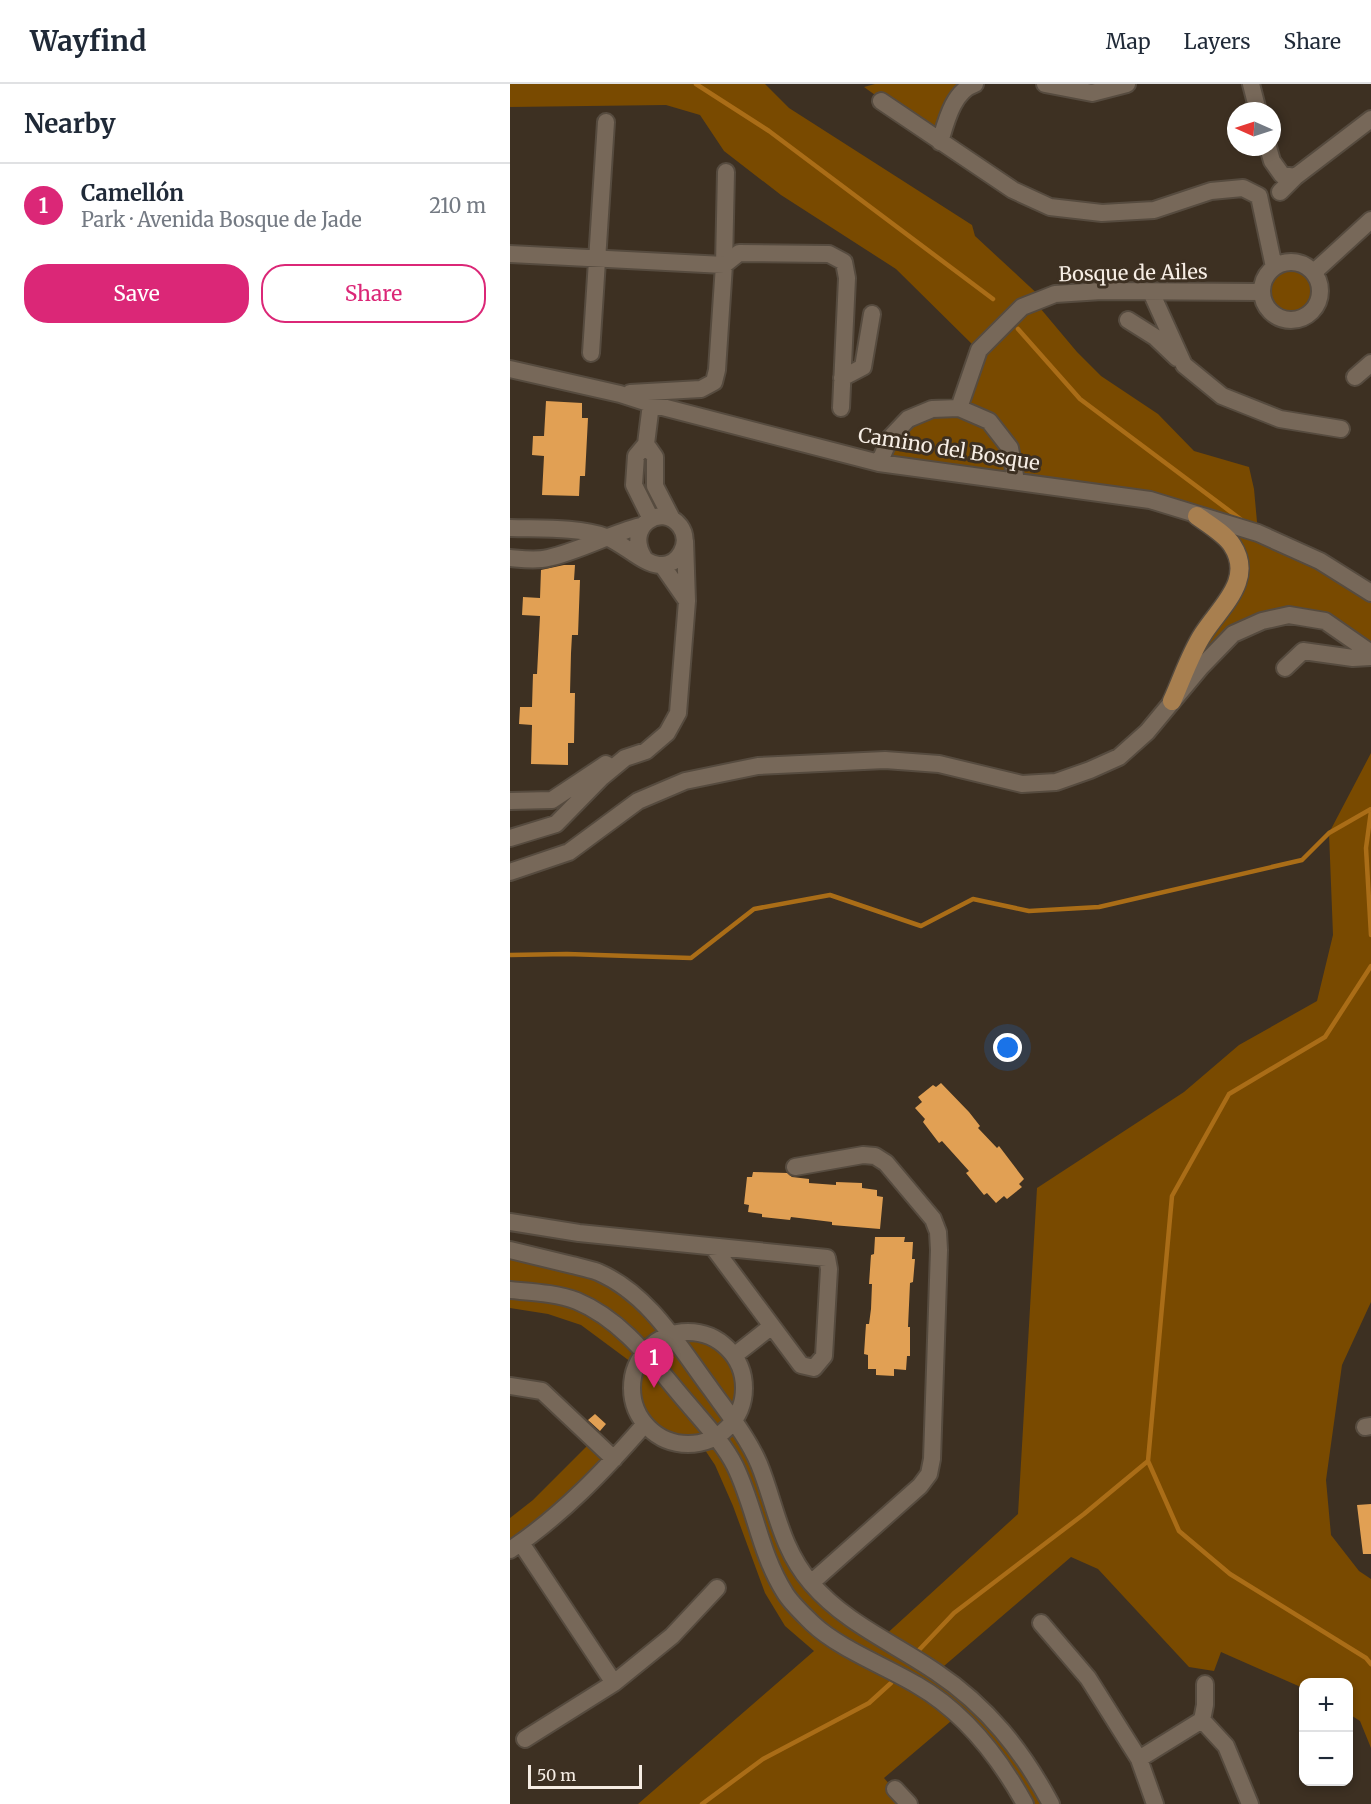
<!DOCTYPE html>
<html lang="en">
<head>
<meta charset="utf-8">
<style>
  body { margin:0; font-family:Merriweather,serif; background:#f6f6f7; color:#1f2937 }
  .controls { position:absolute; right:18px; bottom:18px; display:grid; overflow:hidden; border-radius:12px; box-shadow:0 3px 9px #0003 }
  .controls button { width:54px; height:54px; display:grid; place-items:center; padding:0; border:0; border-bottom:2px solid #e0e1e3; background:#fff; color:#1f2937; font:30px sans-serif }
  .compass { position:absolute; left:717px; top:18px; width:54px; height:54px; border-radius:50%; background:#fff; box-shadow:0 3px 9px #0003; rotate:273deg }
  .scale { position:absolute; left:18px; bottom:15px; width:114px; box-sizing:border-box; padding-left:6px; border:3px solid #f6ede4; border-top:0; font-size:16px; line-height:21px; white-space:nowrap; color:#f6ede4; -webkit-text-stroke:4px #3d3022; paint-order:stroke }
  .you { position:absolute; left:498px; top:964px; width:21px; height:21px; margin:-15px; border:4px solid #fff; border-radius:50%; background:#1a73e8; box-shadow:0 0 0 9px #1a73e833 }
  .badge { display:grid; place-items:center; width:39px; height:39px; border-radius:50%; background:#db2777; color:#fff; font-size:20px; font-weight:700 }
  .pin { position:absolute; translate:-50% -50px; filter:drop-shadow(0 2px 3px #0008) }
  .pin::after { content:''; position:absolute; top:32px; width:21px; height:18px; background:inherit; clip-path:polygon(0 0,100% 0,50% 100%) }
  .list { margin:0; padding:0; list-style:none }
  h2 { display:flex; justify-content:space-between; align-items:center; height:78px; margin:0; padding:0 24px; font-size:26px }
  h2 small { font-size:20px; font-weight:400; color:#747a83 }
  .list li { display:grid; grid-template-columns:39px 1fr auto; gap:18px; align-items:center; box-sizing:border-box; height:84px; padding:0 24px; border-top:2px solid #e0e1e3 }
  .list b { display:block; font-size:22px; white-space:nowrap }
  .list p { margin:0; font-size:20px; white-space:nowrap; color:#747a83 }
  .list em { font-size:20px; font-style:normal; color:#747a83 }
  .actions { display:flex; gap:12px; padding:18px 24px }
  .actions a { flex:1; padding:14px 0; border:2px solid #db2777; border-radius:24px; text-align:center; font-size:21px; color:#db2777 }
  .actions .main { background:#db2777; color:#fff }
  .map { position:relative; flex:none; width:861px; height:1720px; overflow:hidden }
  header { display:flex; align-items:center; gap:36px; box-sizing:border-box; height:84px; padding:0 30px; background:#fff; border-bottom:2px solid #e0e1e3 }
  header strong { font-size:28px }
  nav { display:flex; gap:33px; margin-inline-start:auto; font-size:21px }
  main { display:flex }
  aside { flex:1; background:#fff }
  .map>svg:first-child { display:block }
  .green { fill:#794a00 }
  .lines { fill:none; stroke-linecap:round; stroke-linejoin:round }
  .stream { stroke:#aa6d17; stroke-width:4.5 }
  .building { fill:#e1a054 }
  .minor-casing { stroke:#564b3f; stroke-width:20 }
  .major-casing { stroke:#564b3f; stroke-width:21 }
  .minor { stroke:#776859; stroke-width:16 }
  .major { stroke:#a87f4f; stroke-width:18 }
  .labels { text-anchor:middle; stroke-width:6; stroke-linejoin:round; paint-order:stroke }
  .street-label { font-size:20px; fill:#f6ede4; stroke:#3d3022 }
</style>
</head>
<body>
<header>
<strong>Wayfind</strong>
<nav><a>Map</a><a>Layers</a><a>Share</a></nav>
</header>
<main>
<aside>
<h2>Nearby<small></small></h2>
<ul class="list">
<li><span class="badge">1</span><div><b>Camellón</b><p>Park · Avenida Bosque de Jade</p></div><em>210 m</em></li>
</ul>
<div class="actions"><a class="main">Save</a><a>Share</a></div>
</aside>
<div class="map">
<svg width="861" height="1720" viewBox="0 0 861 1720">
  <rect width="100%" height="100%" fill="#3d3022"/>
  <path class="green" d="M 0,0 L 255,0 L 279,24 L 462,141 L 465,152 L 533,215 L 525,218 L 567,268 L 591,292 L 648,330 L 684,367 L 739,383 L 744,405 L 748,449 L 861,509 L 861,569 L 797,533 L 723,550 L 662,617 L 730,477 L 687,432 L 369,379 L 398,335 L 449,324 L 468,266 L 386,185 L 271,111 L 214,67 L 190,31 L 156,21 L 0,23 Z
    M 365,0 L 465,0 L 430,58 L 354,3 Z
    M752 207a29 29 0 1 1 58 0a29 29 0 1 1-58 0Z
    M 861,669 L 861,1218 L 832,1281 L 816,1396 L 821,1451 L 849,1487 L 861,1495 L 861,1664 L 850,1637 L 839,1630 L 838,1598 L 794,1598 L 793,1604 L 711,1568 L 704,1587 L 679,1583 L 588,1485 L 561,1473 L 427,1588 L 465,1618 L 541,1720 L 515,1720 L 447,1632 L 374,1694 L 397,1720 L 128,1720 L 304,1567 L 275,1542 L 255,1509 L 223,1422 L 205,1381 L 191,1360 C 143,1365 112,1327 125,1281 L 71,1241 L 38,1230 L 0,1224 L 0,1166 L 87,1188 L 160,1249 L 189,1247 L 215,1259 L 225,1271 L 232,1283 L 235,1311 L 224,1338 L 286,1479 L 372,1554 L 508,1430 L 527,1104 L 674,1008 L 729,961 L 807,917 L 823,851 L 819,749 Z
    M 84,1355 L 104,1375 L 0,1464 L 0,1434 L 23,1416 Z"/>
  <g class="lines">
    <path class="stream" d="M 186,0 L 259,47 L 483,215
      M 508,245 L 570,315 L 733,437
      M 861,727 L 856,764 L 861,851
      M 0,871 L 57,870 L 181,874 L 244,825 L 320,811 L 411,842 L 463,815 L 519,827 L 589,823 L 792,776 L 819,749 L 861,725
      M 861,882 L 815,953 L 719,1010 L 662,1112 L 638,1377 L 669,1447 L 720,1490 L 856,1574 L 861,1580
      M 409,1566 L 444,1529 L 574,1430 L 638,1377
      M 192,1720 L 253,1675 L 359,1619 L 381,1599"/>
  </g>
  <path class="building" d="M 36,317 L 72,319 L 72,334 L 78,334 L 75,392 L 70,392 L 69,412 L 32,411 L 34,372 L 22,371 L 23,352 L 34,352 Z
    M 54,481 L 65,481 L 64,496 L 70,496 L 68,551 L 62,551 L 61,569 L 60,609 L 65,609 L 64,659 L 58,659 L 58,681 L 21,680 L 22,641 L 9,640 L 10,623 L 22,623 L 23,590 L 27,590 L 30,532 L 12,531 L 13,513 L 30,514 L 31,486 Z
    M 431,999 L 459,1028 L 470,1042 L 468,1044 L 487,1064 L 489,1062 L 514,1095 L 509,1100 L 512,1103 L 497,1115 L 494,1112 L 486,1119 L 477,1109 L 474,1111 L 456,1089 L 459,1087 L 432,1057 L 429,1059 L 413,1038 L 415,1035 L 405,1024 L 412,1018 L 408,1013 L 423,1001 L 426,1003 Z
    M 243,1088 L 277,1089 L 282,1093 L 299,1095 L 299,1099 L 326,1101 L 326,1098 L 352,1099 L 352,1104 L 367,1106 L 367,1112 L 373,1113 L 370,1145 L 322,1141 L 322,1138 L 281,1133 L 280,1136 L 252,1133 L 252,1130 L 238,1128 L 239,1121 L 234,1120 L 237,1093 L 242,1093 Z
    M 365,1153 L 395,1153 L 394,1158 L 403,1158 L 402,1175 L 405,1175 L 403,1198 L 400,1199 L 398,1243 L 400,1243 L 400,1272 L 397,1272 L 396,1286 L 384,1285 L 384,1292 L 366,1291 L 366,1285 L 358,1285 L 358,1271 L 354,1270 L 356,1240 L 359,1240 L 361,1225 L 362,1200 L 359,1200 L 361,1171 L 364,1170 Z
    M 85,1330 L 96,1340 L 90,1347 L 78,1336 Z
    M 861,1420 L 861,1470 L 853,1470 L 847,1421 Z"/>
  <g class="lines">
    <defs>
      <path id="minor" d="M 535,0 L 582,9 L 617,0
        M 741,0 L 748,27
        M 371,17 L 503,106 L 540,123 L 592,129 L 644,126 L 701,107 L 733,104 L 749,112 L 764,183
        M 430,58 C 436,38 443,7 465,0
        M 758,63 L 762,77 L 772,91 L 785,93
        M 770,108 L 785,93 L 861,35
        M 0,170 L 214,181 L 229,169 L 319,170 L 334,178 L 337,194 L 331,324
        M752 207a29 29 0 1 1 58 0a29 29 0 1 1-58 0Z
        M 804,188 L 861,136
        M 641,208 L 674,281 L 712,312 L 770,335 L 831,345
        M 618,236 L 645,253 L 667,274
        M 81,269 L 96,38
        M 0,285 L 110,310 L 141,320 L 369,379 L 640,416 L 748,449 L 810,477 L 861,509
        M 845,293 L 861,279
        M 332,294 L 353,283 L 362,230
        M 120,309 L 191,305 L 204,298 L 207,286 L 214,181 L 216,88
        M 449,324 L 469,266 L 512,223 L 545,210 L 592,207 L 751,208
        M 136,360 L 145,373 L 145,402 L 162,435
        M 369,379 L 380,354 L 398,335 L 422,325 L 449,324 L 479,337 L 500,364 L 506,397
        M 141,435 L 124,401 L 126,372 L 136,360 L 141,320
        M 0,444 C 29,445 69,443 96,453 C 113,459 133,480 149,481 C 169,483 182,458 170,442 C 152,418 114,442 134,474
        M 0,474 C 12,475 26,477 38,474 C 70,467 99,450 131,442
        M 152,481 L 177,517
        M 775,584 L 793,567 L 843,574 L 861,573
        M 0,717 L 42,716 L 96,680
        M 0,754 L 46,740 L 92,693 L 115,674 L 136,667 L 157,649 L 168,629 L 177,517 L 175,457
        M 0,788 L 59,768 L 128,717 L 175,697 L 248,682 L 375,676 L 429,680 L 512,700 L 546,698 L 580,686 L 609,673 L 637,648 L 691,583 L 723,550 L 752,537 L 779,531 L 815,537 L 861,569
        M 285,1083 L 353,1071 L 365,1072 L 376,1079 L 423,1135 L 428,1148 L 429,1166 L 422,1375 L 419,1390 L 410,1402 L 301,1499
        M 0,1138 L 69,1149 L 317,1174 L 319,1185 L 314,1272 L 304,1284 L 291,1281 L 203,1163
        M 0,1166 C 21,1171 41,1176 62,1181 C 70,1183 80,1185 88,1188 C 139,1210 168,1261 200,1304 C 217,1328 237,1352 249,1380 C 266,1422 270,1463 301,1499 C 335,1539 384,1559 426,1588 C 477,1622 512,1666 541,1720
        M 0,1206 C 21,1208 47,1209 67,1217 C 115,1237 146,1283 179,1321 C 195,1340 214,1360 225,1382 C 245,1423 250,1470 275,1509 C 281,1519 293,1530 302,1539 C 328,1564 375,1582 407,1601 C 454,1628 489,1673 515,1720
        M122 1304a56 56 0 1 1 112 0a56 56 0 1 1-112 0Z
        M 225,1271 L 262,1242
        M 0,1302 L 32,1307 L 104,1375
        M 855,1343 L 861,1342
        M 11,1459 L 104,1599
        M 0,1466 C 51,1432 94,1387 134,1341
        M 531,1539 L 578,1594 L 629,1675 L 645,1720
        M 692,1636 L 716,1662 L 740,1720
        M 692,1636 L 695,1621 L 695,1600
        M 15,1655 L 104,1599 L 162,1552 L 207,1504
        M 629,1675 L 692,1636
        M 385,1705 L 399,1720"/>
      <path id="major" d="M 662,617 C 672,595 680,570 693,550 C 710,523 745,496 722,461 C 715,450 698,440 687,432"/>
    </defs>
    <use href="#minor" class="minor-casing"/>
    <use href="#major" class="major-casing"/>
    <use href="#minor" class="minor"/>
    <use href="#major" class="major"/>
  </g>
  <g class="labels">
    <g class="street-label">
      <text transform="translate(623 189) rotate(-1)" y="7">Bosque de Ailes</text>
      <text transform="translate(439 365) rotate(9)" y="7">Camino del Bosque</text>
    </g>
  </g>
</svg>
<div class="controls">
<button>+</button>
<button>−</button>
</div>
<svg class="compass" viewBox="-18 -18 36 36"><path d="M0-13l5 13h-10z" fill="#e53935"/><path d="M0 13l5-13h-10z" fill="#747a83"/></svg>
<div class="scale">50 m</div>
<div class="you"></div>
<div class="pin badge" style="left:144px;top:1304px">1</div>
</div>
</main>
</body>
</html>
